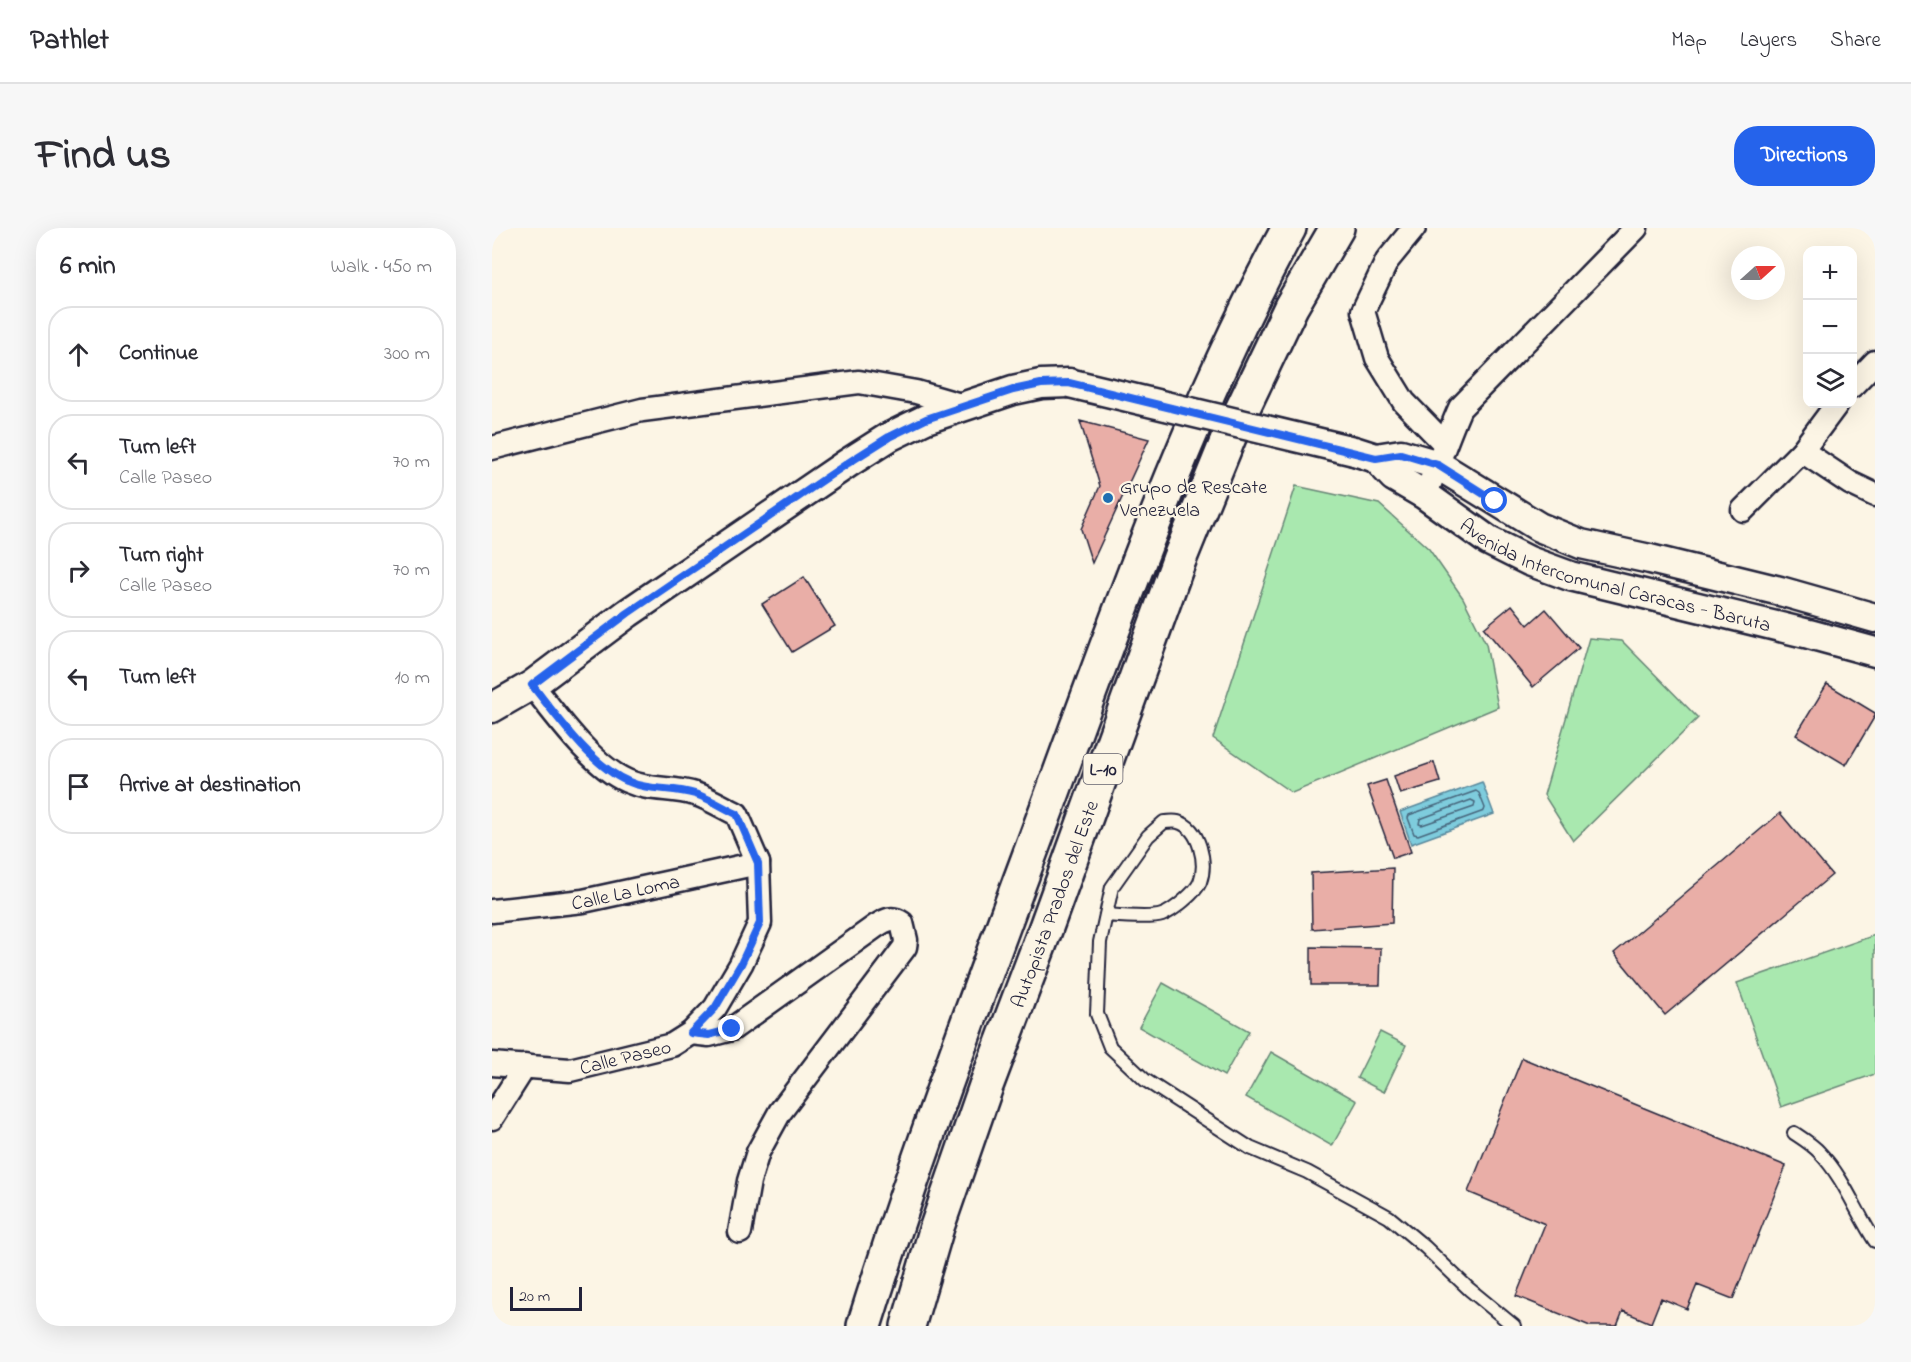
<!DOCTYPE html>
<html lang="en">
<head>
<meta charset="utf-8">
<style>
  body { margin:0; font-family:"Indie Flower",sans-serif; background:#f7f7f7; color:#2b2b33 }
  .controls { position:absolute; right:18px; top:18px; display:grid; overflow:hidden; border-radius:12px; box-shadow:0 6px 24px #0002 }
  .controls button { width:54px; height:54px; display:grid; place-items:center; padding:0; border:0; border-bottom:2px solid #e1e1e2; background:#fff; color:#2b2b33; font:30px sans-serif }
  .compass { position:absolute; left:1239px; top:18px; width:54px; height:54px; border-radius:50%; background:#fff; box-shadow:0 6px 24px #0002; rotate:69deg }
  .scale { position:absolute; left:18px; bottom:15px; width:72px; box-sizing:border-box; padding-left:6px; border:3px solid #22223b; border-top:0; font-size:16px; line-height:21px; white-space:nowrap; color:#22223b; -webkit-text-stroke:4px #fcf5e5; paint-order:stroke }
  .stop { position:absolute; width:18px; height:18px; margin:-14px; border:4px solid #2563eb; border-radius:50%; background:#fff }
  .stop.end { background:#2563eb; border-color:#fff; box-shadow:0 2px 6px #0008 }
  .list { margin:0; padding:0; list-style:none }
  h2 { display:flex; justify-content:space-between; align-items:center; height:78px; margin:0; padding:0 24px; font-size:26px }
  h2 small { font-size:20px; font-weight:400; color:#7c7c81 }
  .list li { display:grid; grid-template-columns:39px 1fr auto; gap:18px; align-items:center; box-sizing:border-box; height:96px; margin:0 12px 12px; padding:0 12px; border:2px solid #e1e1e2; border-radius:24px }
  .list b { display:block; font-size:22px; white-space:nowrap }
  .list p { margin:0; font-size:20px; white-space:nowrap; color:#7c7c81 }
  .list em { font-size:20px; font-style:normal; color:#7c7c81 }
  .icon { flex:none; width:33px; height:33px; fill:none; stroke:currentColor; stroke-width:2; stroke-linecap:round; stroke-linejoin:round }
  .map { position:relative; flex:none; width:1383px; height:1098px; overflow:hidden; border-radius:24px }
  header { display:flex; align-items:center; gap:36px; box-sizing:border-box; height:84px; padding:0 30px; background:#fff; border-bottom:2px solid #e1e1e2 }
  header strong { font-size:28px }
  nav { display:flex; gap:33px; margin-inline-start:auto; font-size:21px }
  .intro { display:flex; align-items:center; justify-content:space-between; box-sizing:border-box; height:144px; padding:0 36px }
  h1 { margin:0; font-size:42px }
  .button { padding:15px 27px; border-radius:24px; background:#2563eb; color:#fff; font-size:21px; font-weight:700 }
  main { display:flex; gap:36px; padding:0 36px }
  aside { flex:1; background:#fff; border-radius:24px; box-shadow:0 6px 24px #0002 }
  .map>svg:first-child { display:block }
  .green { fill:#a9e8af; stroke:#668575; stroke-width:1.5 }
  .water { fill:#7eccdd; stroke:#59889c; stroke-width:1.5 }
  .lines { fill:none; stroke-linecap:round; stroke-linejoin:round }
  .shore { stroke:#47667c; stroke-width:1.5 }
  .building { fill:#e9aea7; stroke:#22223b; stroke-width:1.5 }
  .service-casing { stroke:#22223b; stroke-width:16 }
  .minor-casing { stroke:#22223b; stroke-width:27 }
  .tertiary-casing { stroke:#22223b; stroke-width:33 }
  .motorway-casing { stroke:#22223b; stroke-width:38 }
  .service { stroke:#fcf5e5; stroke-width:12 }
  .minor { stroke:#fcf5e5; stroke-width:22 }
  .tertiary { stroke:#fcf5e5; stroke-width:28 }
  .motorway { stroke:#fcf5e5; stroke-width:33 }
  .tertiary-bridge-casing { stroke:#22223b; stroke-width:33; stroke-linecap:butt }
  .tertiary-bridge { stroke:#fcf5e5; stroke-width:28 }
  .route { stroke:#2563eb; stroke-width:8 }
  .poi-dot { fill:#1f6fb2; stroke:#fcf5e5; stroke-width:2 }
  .labels { text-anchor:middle; stroke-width:4.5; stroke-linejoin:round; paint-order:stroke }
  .shield { fill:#fcf5e5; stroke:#63616e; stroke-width:1.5 }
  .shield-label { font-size:18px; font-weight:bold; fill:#22223b }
  .poi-label { font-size:20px; fill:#22223b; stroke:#fcf5e5; text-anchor:start }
  .street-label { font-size:20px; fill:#22223b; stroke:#fcf5e5 }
</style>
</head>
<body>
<header>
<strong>Pathlet</strong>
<nav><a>Map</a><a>Layers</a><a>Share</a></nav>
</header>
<div class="intro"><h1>Find us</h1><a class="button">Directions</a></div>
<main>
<aside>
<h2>6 min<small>Walk · 450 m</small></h2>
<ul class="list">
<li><svg class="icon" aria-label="ahead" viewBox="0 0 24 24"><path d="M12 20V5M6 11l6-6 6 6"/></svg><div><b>Continue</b></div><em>300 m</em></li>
<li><svg class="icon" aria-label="left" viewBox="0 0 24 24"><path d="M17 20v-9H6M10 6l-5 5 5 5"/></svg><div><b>Turn left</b><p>Calle Paseo</p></div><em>70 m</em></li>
<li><svg class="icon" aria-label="right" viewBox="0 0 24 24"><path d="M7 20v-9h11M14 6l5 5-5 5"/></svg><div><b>Turn right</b><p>Calle Paseo</p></div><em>70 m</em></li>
<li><svg class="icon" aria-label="left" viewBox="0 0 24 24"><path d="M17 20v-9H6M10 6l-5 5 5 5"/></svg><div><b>Turn left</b></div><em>10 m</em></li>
<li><svg class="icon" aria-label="arrive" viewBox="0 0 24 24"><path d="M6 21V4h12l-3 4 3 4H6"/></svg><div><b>Arrive at destination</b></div></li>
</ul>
</aside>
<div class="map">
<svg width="1383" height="1098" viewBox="0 0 1383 1098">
  <rect width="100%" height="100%" fill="#fcf5e5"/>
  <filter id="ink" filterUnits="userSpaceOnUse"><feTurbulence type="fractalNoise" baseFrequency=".0167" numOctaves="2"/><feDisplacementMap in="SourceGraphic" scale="12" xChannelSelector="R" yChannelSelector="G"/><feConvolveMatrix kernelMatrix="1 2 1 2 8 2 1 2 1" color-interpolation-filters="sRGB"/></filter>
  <g filter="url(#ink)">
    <path class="green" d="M 804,258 L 887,276 L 937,321 L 971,370 L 994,416 L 1006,479 L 800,565 L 721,510 Z
      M 1097,410 L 1130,413 L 1206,490 L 1081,613 L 1052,567 Z
      M 1383,707 L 1383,846 L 1289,879 L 1245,755 Z
      M 671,755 L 757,803 L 732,848 L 647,799 Z
      M 888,804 L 914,817 L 892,864 L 865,850 Z
      M 779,824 L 865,873 L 840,918 L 754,869 Z"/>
    <path class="water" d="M 990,554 L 1002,586 L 919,616 L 908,584 Z"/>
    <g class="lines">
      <path class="shore" d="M 984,563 L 987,565 L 993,580 L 992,583 L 926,607 L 922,606 L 916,590 L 917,587 Z
        M 979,572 L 983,574 L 982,579 L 930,597 L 927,596 L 928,591 Z"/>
    </g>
    <path class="building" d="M 588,193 L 657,211 L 600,335 L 589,301 L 608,258 Z
      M 312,349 L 343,398 L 300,424 L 270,376 Z
      M 1020,377 L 1036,397 L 1054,381 L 1087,420 L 1041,459 L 992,400 Z
      M 1335,456 L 1383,485 L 1383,488 L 1354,537 L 1304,507 Z
      M 942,534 L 948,554 L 908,566 L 902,548 Z
      M 894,552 L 919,624 L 901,630 L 875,558 Z
      M 1288,585 L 1340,647 L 1173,787 L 1122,725 Z
      M 901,640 L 900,695 L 820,701 L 819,645 Z
      M 819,719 L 889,720 L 888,757 L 819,757 Z
      M 1030,830 L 1294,938 L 1241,1071 L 1205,1057 L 1195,1081 L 1169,1070 L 1159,1095 L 1131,1083 L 1125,1098 L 1098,1098 L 1024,1068 L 1053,996 L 976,964 Z"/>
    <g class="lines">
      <defs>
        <path id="service" d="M 614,687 C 627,688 659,691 670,687 C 681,683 704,664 708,654 C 715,635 708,600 686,594 C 682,593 676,594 672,594 L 656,608 L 620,659 L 608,714 L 605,786 L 618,819 L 653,852 L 758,920 L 815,944 L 897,989 L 933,1019 L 977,1061 L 1022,1098
          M 1302,905 C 1311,911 1321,917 1328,925 C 1352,950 1364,984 1383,1013"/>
        <g id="minor">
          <path d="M 922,0 L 895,33 L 871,83 L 885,130 L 912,174 L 952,215"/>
          <path d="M 1360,158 L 1383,134"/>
          <path d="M 0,220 L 150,182 L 367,154 L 424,164 L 472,178"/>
          <path d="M 1310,223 L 1358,255 L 1383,267"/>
          <path d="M 933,267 C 946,238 955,209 968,180 L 1144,0"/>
          <path d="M 1251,282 L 1310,223 L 1345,176"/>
          <path id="s1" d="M 0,683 L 91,673 L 266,635"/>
          <path d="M 199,805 L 217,807 L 240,801 L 384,698 C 394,692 400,688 410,695 L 414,712 L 413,719 L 288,884 L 266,924 L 257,953 L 248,1004"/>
          <path id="s2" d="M 0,836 L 78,842 L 180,817 L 199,805 L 223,780 L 249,736 L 268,695 L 266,635 L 245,586 C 232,580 217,570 203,566 C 181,559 157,563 135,553 C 100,538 64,487 40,457"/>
          <path d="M 0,890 L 33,838"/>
        </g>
        <g id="tertiary">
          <path d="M 862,223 L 884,230 L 909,226 L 946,237 L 1047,299 L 1089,316 L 1158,331 L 1288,363 L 1383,390"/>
          <path id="s3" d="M 884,230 L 902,249 L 933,267 L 997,313 L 1037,333 L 1078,348 L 1317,406 L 1383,424"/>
          <path d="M 0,480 L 40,457 L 136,385 L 356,235 L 397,209 L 434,191 L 521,162 L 549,156 L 577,155"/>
        </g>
        <g id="motorway">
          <path d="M 372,1098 C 430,912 500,729 568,545 C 636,360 702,174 797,0"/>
          <path id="s4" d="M 416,1098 L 445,999 L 494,858 L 553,702 L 687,332 L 737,209 L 799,79 L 845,0"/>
        </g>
      </defs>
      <use href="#service" class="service-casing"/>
      <use href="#minor" class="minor-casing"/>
      <use href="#tertiary" class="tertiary-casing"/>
      <use href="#motorway" class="motorway-casing"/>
      <use href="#service" class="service"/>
      <use href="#minor" class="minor"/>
      <use href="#tertiary" class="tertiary"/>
      <use href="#motorway" class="motorway"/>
      <defs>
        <path id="tertiary-bridge" d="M 577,155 L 862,223"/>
      </defs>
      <use href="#tertiary-bridge" class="tertiary-bridge-casing"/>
      <use href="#tertiary-bridge" class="tertiary-bridge"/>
    </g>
  </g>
  <g class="lines" filter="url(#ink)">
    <path class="route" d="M 240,801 L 217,807 L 199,805 L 223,780 L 249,736 L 268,695 L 266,635 L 245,586 C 232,580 217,570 203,566 C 181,559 156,563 135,553 C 100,538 64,487 40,457 L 136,385 L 356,235 L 397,209 L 434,191 L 521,162 L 549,156 L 577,155 L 884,230 L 909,226 L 946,237 L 1003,273"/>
  </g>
  <circle class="poi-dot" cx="616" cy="270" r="6"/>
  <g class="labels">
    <rect class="shield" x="591.5" y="526" width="39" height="30" rx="4.5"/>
    <g class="shield-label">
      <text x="611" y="547">L-10</text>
    </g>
    <g class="poi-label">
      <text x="628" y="265">Grupo de Rescate<tspan x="628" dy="23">Venezuela</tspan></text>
    </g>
    <g class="street-label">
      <text dy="7" stroke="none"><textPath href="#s3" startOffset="272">Avenida Intercomunal Caracas - Baruta</textPath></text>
      <text dy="7" stroke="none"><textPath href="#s1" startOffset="135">Calle La Loma</textPath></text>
      <text dy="7" stroke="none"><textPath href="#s4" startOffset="447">Autopista Prados del Este</textPath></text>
      <text dy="7" stroke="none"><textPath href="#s2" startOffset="135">Calle Paseo</textPath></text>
    </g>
  </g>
</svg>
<div class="controls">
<button>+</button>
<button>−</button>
<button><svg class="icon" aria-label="layers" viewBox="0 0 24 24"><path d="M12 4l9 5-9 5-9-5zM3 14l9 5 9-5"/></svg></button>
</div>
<svg class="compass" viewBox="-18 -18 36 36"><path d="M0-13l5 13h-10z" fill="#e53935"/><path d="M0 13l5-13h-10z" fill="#7c7c81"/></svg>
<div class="scale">20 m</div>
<div class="stop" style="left:1003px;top:273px"></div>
<div class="stop end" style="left:240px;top:801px"></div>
</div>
</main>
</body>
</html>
